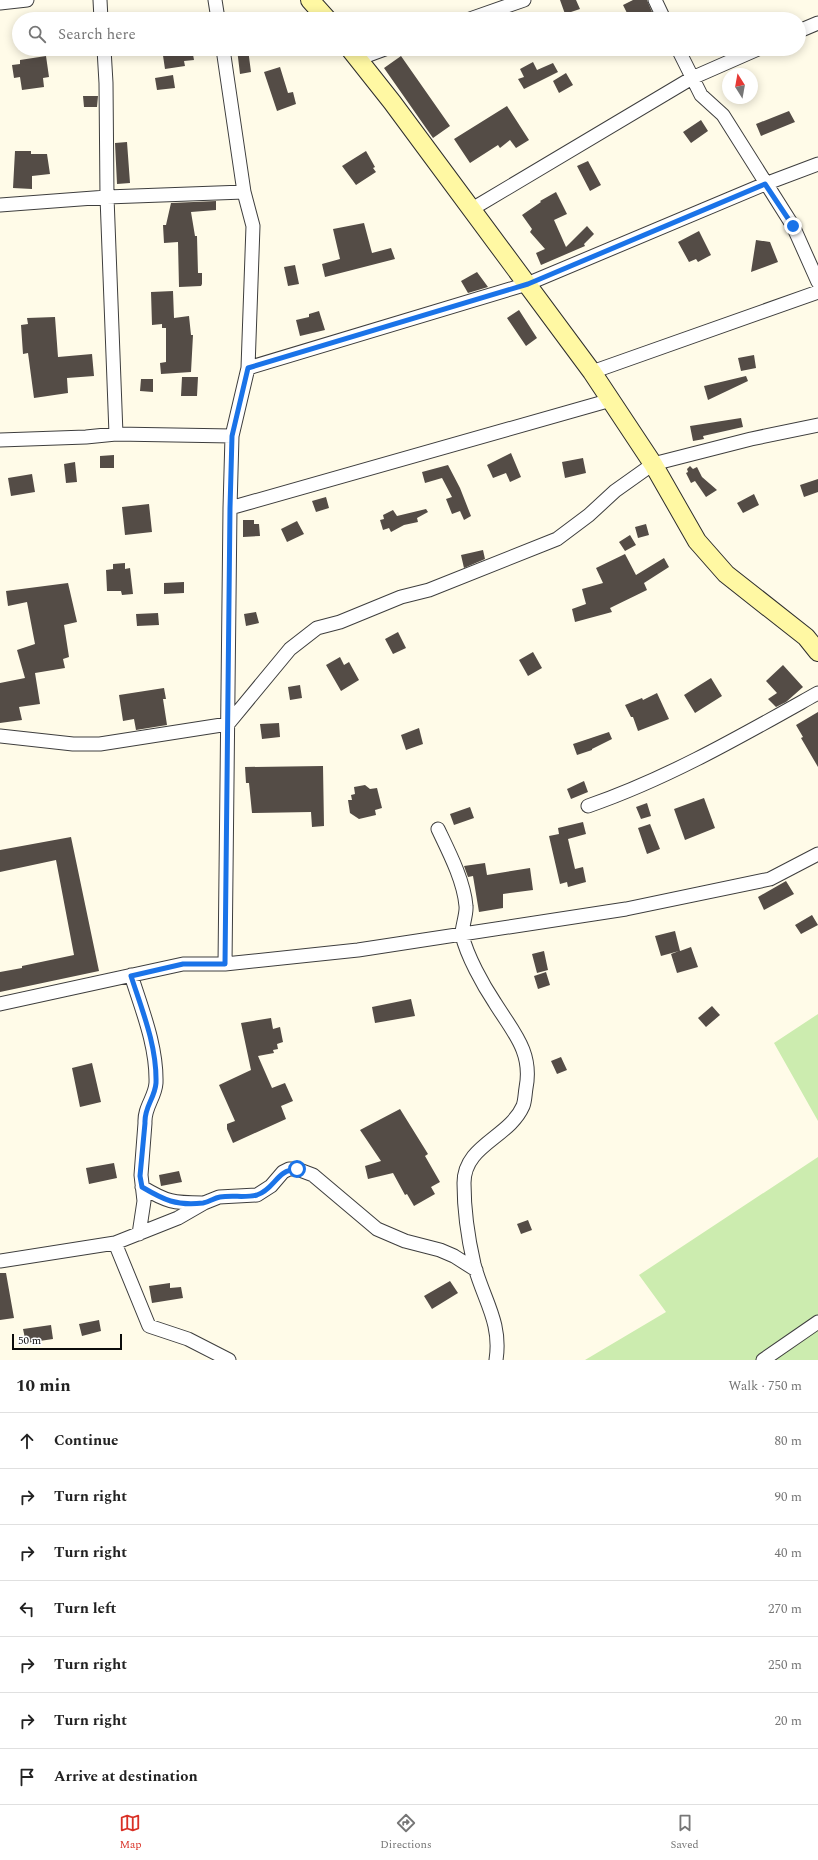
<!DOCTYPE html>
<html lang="en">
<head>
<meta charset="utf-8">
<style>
  body { margin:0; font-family:Spectral,serif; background:#f2f2f2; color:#222 }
  .compass { position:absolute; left:722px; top:68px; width:36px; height:36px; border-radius:50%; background:#fff; box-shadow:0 2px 10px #0003; rotate:349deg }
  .scale { position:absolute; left:12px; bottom:10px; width:110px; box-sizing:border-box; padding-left:4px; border:2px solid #0b0b0b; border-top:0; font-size:11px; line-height:14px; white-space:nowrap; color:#0b0b0b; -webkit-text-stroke:3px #fff; paint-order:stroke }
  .stop { position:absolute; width:12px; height:12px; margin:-9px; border:3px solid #1a73e8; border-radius:50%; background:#fff }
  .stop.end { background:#1a73e8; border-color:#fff; box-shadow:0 1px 4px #0008 }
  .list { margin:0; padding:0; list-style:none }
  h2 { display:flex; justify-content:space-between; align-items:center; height:52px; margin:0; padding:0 16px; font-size:17px }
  h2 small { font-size:13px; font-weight:400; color:#767676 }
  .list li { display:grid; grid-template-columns:26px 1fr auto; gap:12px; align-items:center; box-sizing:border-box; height:56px; padding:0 16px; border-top:1px solid #e0e0e0 }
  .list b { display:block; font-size:15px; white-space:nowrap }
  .list em { font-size:13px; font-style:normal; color:#767676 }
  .icon { flex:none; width:22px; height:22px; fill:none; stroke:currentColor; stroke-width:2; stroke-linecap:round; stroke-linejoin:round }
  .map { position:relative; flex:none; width:818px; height:1360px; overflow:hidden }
  .search { position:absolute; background:#fff; box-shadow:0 2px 10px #0003; left:12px; right:12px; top:12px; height:44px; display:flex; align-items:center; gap:10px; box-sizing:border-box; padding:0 14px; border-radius:22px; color:#767676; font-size:15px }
  .sheet { height:444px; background:#fff }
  nav { display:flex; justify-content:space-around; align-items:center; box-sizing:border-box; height:56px; border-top:1px solid #e0e0e0; background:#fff; font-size:11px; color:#767676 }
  nav a { display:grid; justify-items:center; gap:2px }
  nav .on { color:#d93025 }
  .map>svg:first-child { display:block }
  .green { fill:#ccecaf }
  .building { fill:#544c46 }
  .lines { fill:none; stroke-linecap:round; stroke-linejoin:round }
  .street-casing { stroke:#3e3e3e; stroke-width:15 }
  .secondary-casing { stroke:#2d2d2d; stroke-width:20 }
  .street { stroke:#fff; stroke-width:13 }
  .secondary { stroke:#fff8a3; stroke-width:18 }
  .route { stroke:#1a73e8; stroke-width:5 }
</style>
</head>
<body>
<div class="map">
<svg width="818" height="1360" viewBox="0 0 818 1360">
  <rect width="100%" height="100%" fill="#fffbe8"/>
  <path class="green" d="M 818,1014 L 818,1121 L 774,1043 Z
    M 818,1157 L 818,1360 L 585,1360 L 666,1312 L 639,1275 Z"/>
  <path class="building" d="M 560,0 L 576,0 L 580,9 L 565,14 Z
    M 633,0 L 647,0 L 655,19 L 630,19 L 623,5 Z
    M 162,49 L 192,49 L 194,60 L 184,61 L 185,66 L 165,69 Z
    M 237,49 L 248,49 L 251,72 L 240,74 Z
    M 46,56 L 49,77 L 43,78 L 44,87 L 22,90 L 20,77 L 14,78 L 12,65 L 20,64 L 20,60 Z
    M 401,56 L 450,126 L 433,138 L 384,68 Z
    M 533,62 L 537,70 L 553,63 L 558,72 L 524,89 L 518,79 L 524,77 L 520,69 Z
    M 280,67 L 288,93 L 293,92 L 296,104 L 277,111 L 264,72 Z
    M 566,73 L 573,85 L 559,93 L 553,81 Z
    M 173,75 L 175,88 L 157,90 L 155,78 Z
    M 83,96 L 98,96 L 97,107 L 84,107 Z
    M 507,106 L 529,140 L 516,148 L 510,140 L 500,148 L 498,145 L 470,163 L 454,139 Z
    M 789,111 L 795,122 L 761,136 L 756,124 Z
    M 701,120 L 708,131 L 691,143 L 683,132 Z
    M 127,142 L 130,183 L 117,184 L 115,143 Z
    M 15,151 L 31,151 L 31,154 L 47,154 L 50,174 L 32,176 L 32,189 L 13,188 Z
    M 366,151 L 375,167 L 373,168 L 376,172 L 356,185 L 342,166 Z
    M 588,161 L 601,185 L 590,191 L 577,166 Z
    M 556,192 L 567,214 L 554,220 L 566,247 L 587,226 L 594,234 L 584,244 L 585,246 L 541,265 L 536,253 L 545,249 L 530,232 L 532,229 L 522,215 L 541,202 L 540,201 Z
    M 216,201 L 216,210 L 191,212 L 195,236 L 197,236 L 198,273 L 202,273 L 202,284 L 201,286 L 179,287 L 178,242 L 164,243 L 163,225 L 166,225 L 171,203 Z
    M 364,223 L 372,253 L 391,248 L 395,259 L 325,277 L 322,264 L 340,259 L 333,229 Z
    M 699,231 L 711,255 L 698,262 L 696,259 L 689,262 L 678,242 Z
    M 756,240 L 770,242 L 778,262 L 751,272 Z
    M 295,265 L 299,284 L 288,286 L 284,267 Z
    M 477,272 L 488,287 L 468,293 L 461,281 Z
    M 173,291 L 174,318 L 189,316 L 191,335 L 193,335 L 191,372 L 161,374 L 160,363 L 166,362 L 166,328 L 162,328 L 162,324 L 152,325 L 151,292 Z
    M 519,310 L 537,338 L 526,346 L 507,318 Z
    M 319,311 L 325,330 L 300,336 L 296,320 L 309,317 L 309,314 Z
    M 55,317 L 58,357 L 92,354 L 94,376 L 67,378 L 68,393 L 34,398 L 28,353 L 23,354 L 21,325 L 28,324 L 27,318 Z
    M 754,355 L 756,368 L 741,371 L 738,358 Z
    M 746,376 L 748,381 L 708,400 L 704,386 Z
    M 182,377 L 198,377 L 197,396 L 181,396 Z
    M 141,379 L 153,379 L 153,392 L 140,391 Z
    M 741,418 L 743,427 L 703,436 L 704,439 L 693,441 L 690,426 Z
    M 511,453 L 521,477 L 510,482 L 506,473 L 493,478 L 487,465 Z
    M 114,455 L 114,468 L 100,468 L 100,456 Z
    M 583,458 L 586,473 L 565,478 L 562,462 Z
    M 75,462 L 77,482 L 66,483 L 64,464 Z
    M 448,465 L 460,488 L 471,516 L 464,520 L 460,511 L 452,514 L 446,499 L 452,497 L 442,478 L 425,483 L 422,472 Z
    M 690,466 L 693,469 L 697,467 L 702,477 L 717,490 L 706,497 L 695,481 L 691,483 L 686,473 L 688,472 L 687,469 Z
    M 32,474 L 35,492 L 11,496 L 8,478 Z
    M 818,479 L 818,492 L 804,497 L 800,485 Z
    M 754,494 L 759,505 L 743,513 L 737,503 Z
    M 326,497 L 329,508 L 316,512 L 312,501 Z
    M 149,504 L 152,532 L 125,535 L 122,507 Z
    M 426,509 L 428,512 L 417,518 L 418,522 L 404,525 L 391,532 L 389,528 L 383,530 L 380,520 L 384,519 L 383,515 L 393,510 L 397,516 Z
    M 243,520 L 254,520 L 254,524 L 259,524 L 260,536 L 243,537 Z
    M 297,521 L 304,534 L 287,542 L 281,529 Z
    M 646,524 L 649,535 L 638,538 L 635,527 Z
    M 630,535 L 636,545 L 625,551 L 619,542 Z
    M 483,550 L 485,559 L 464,568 L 461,555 Z
    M 625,554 L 636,575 L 664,558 L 669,567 L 644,583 L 647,590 L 610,608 L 612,612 L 575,622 L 572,609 L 586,604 L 582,589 L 603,583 L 596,568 Z
    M 125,563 L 125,569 L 130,568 L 133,594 L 122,595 L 121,591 L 107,591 L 106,570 L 113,569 L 113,564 Z
    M 184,582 L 184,593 L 164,594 L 164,583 Z
    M 68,583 L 77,622 L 64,625 L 69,657 L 63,659 L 65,668 L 35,673 L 40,704 L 19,707 L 22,720 L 0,723 L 0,683 L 25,678 L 17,650 L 35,644 L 27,602 L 8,606 L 6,591 Z
    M 256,612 L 259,623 L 246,626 L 244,614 Z
    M 158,613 L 159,625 L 137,626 L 136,614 Z
    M 398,632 L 406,648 L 393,654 L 385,639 Z
    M 533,652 L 542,668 L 528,676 L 519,660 Z
    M 340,657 L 344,665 L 349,662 L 359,680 L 341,691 L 326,665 Z
    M 783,665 L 803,687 L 786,702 L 776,707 L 768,699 L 777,693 L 766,681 Z
    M 711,678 L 722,696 L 695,713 L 684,695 Z
    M 300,685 L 302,698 L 290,700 L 288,687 Z
    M 164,688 L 166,699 L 163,699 L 167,725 L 136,730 L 134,719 L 123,721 L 119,695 Z
    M 657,693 L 669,719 L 638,731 L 633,717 L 631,717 L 625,705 L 642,698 L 643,700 Z
    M 818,712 L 818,767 L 801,738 L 803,737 L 796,725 Z
    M 279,723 L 280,737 L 262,739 L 260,724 Z
    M 419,728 L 423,744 L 406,750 L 401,735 Z
    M 609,732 L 612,739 L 592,749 L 592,750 L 577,755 L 573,744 Z
    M 323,766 L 324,826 L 312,827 L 311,812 L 252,813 L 249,783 L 246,783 L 245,767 Z
    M 584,781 L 588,792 L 571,799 L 567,789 Z
    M 365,785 L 370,789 L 377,788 L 382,808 L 375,810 L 376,815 L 359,819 L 350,813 L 348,800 L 352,800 L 351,795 L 355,794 L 354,787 Z
    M 704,798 L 715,828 L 685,840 L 674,809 Z
    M 647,803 L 651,816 L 641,819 L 636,807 Z
    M 470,807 L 474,818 L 454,825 L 450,814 Z
    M 583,822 L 586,834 L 568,839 L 575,869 L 583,867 L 586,882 L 568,887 L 567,882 L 560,884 L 549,836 L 559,834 L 558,828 Z
    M 650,824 L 660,849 L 647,854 L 638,828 Z
    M 71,837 L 99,971 L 0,992 L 0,972 L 22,968 L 22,966 L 74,955 L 56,860 L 0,872 L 0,850 Z
    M 485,863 L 487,875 L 530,868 L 533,890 L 503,894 L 503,908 L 479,912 L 473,876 L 468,877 L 464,866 Z
    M 786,881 L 794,894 L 764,910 L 758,897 Z
    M 812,915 L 818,925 L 801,934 L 795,925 Z
    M 675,931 L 680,951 L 691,947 L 698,967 L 677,973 L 671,954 L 679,951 L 661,956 L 655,936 Z
    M 544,951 L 548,970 L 537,973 L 532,954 Z
    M 546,972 L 550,985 L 538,989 L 534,976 Z
    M 411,999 L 415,1016 L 375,1023 L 372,1007 Z
    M 712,1006 L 720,1015 L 706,1027 L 698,1018 Z
    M 271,1018 L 273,1029 L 280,1027 L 283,1042 L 277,1044 L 278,1049 L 273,1050 L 274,1053 L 258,1056 L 272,1088 L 285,1083 L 293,1101 L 281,1106 L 286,1119 L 233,1143 L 227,1129 L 227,1124 L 235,1121 L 219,1085 L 251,1070 L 241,1023 Z
    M 561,1057 L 567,1070 L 557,1074 L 551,1061 Z
    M 92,1063 L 101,1102 L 80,1107 L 72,1068 Z
    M 400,1109 L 428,1154 L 425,1156 L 440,1182 L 431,1187 L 435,1194 L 414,1206 L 407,1194 L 405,1195 L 393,1173 L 368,1179 L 365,1166 L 381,1161 L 360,1130 Z
    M 114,1163 L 117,1178 L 89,1184 L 86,1168 Z
    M 179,1171 L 182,1182 L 161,1186 L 159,1175 Z
    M 528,1220 L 532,1230 L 521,1234 L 517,1224 Z
    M 0,1273 L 6,1273 L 14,1318 L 0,1320 Z
    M 450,1281 L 458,1293 L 432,1309 L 424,1296 Z
    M 170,1283 L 170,1288 L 181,1287 L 183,1298 L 152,1303 L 149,1286 Z
    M 99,1320 L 101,1331 L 82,1336 L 79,1324 Z
    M 51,1325 L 53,1339 L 26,1343 L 23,1329 Z"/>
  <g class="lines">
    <defs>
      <path id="street" d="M 100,0 L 101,19
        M 215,0 L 218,19
        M 655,0 L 664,19
        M 0,3 L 27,0
        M 470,19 L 524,0
        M 799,31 L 818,23
        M 104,49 L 106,83 L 107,197 L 116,434
        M 223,49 L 244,192
        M 678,49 L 701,95 L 723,115 L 793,226 L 818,282
        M 358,59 L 385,49
        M 0,205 L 107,197 L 244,192 L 253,226 L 248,368 L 232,436
        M 472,209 L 692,78 L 758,49
        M 248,368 L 527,284 L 765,184 L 818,164
        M 592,372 L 818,292
        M 0,440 L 86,437 L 116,434 L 232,436 L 230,508 L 225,964
        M 230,508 L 611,400
        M 0,736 L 73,744 L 100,744 L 228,724 L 290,649 L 317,628 L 340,622 L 401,597 L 429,590 L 557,539 L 589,515 L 615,491 L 653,464 L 751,439 L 818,425
        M 588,806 C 669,778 743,735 818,693
        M 438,829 C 449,852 464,881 466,906 C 467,914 461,930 462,935 C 467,956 483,985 495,1003 C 513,1032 533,1052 526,1088 C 525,1094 525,1101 523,1106 C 509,1138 464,1145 464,1183 C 464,1209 468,1238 474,1264 C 483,1299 502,1322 496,1360
        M 131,975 C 142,1010 157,1046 156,1083 C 155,1098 144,1107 145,1123 L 141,1175 L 144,1201 L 139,1234
        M 0,1004 L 183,964 L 225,964 L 358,950 L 626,909 L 770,879 L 818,854
        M 142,1187 C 167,1202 173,1203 202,1203
        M 115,1243 L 149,1326 L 188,1339 L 229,1360
        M 0,1261 L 115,1243 L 178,1218 L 204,1203 L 219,1197 L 257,1195 L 271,1186 L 283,1172 L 289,1169 L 297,1169 L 313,1175 L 377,1229 L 405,1241 L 440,1250 L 454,1256 L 476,1270
        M 763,1360 L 818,1322"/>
      <path id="secondary" d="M 310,0 L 327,19
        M 350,49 L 392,102 L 592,372 L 653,464 L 697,541 L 726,574 L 806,637 L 818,652"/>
    </defs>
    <use href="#street" class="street-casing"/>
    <use href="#secondary" class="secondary-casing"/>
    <use href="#street" class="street"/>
    <use href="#secondary" class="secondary"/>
  </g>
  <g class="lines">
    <path class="route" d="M 297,1169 C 276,1170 275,1189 257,1195 C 246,1198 232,1195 220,1197 C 214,1198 209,1202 203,1203 C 176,1206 164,1200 142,1187 L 140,1176 L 145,1123 C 144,1107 155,1098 156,1083 C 157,1046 142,1010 131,976 L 183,964 L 225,964 L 230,508 L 232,436 L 248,368 L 528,284 L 765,184 L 793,226"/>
  </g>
</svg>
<svg class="compass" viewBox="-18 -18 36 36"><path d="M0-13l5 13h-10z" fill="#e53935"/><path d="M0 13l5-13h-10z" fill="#767676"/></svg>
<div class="scale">50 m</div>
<div class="stop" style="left:297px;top:1169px"></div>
<div class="stop end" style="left:793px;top:226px"></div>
<div class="search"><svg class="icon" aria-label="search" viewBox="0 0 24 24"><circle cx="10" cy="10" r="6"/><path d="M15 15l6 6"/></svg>Search here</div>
</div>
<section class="sheet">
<h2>10 min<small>Walk · 750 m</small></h2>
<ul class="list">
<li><svg class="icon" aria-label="ahead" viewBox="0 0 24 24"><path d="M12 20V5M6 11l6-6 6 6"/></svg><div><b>Continue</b></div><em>80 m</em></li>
<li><svg class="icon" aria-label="right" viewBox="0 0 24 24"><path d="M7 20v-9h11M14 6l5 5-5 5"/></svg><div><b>Turn right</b></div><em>90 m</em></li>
<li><svg class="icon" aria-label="right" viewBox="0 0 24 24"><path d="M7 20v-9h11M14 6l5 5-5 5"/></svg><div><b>Turn right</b></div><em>40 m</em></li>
<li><svg class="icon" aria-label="left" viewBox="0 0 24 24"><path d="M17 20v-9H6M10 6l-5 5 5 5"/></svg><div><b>Turn left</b></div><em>270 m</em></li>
<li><svg class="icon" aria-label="right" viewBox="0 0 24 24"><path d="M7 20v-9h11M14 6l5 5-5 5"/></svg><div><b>Turn right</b></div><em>250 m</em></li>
<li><svg class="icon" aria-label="right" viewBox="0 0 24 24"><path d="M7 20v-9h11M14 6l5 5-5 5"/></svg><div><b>Turn right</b></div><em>20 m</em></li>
<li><svg class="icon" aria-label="arrive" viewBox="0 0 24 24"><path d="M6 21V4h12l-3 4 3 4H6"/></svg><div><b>Arrive at destination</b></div></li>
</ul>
</section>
<nav>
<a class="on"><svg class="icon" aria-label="map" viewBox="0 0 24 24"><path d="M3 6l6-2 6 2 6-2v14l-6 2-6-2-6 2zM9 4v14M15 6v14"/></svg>Map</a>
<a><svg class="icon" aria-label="directions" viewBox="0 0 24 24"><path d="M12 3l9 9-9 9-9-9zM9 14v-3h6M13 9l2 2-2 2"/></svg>Directions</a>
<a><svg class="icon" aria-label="saved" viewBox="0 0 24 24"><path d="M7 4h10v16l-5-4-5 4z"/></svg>Saved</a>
</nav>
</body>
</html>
